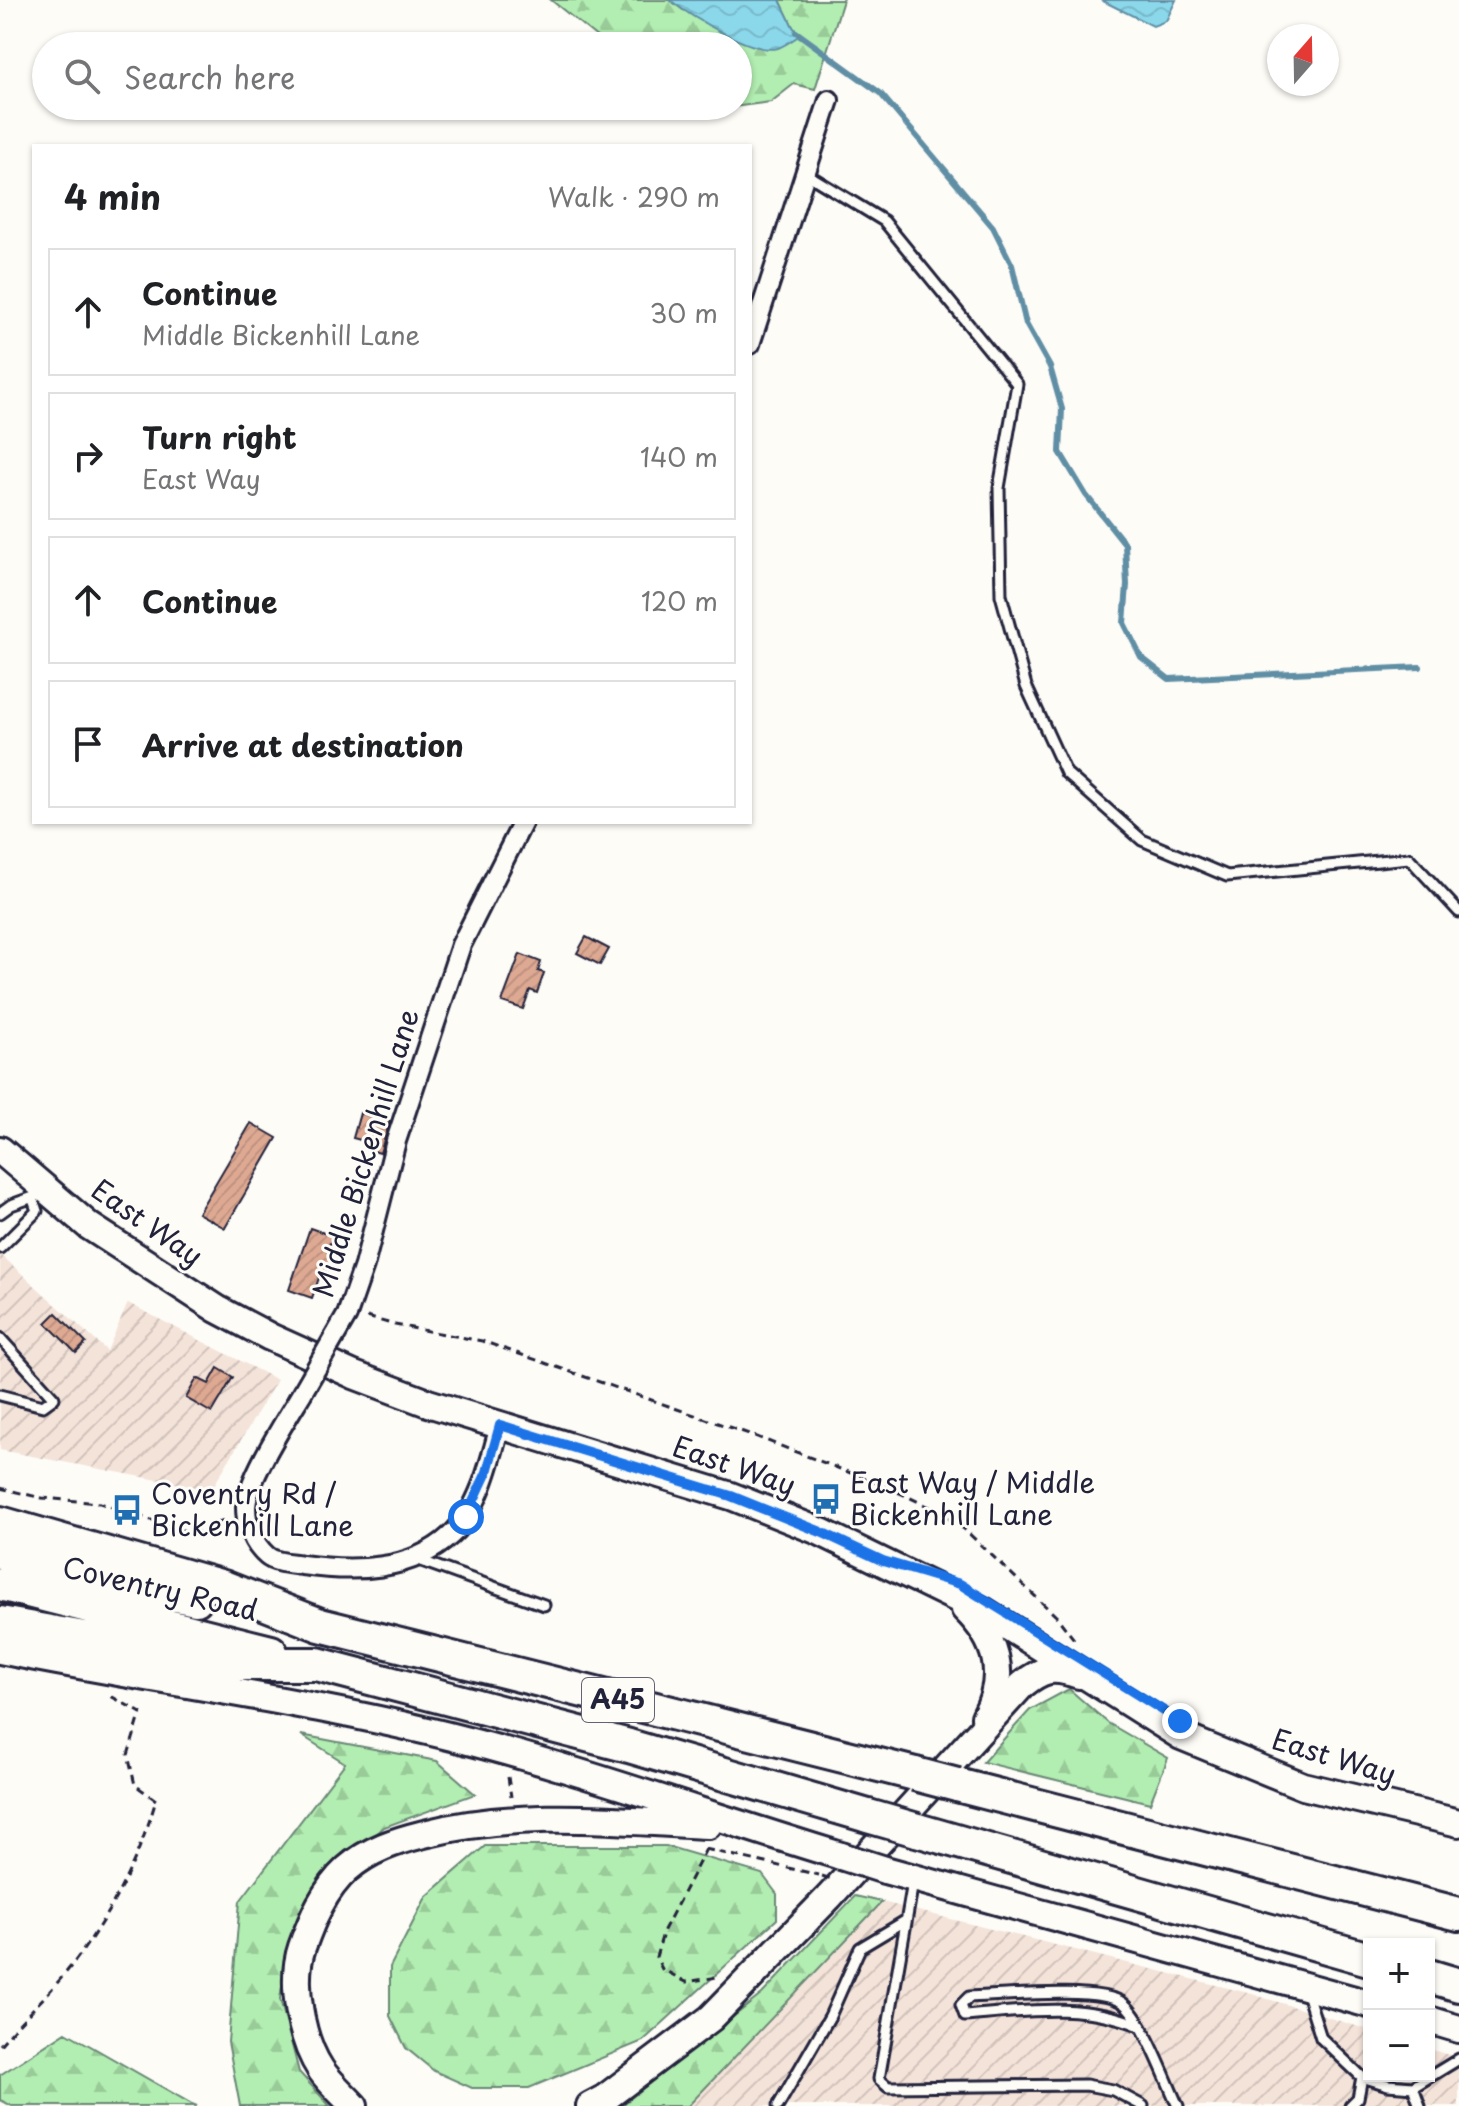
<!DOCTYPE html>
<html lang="en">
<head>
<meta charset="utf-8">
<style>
  body { margin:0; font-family:"Playpen Sans",sans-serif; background:#f2f2f2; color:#202124 }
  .controls { position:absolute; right:24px; bottom:24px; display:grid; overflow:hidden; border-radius:0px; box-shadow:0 2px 6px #0004 }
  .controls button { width:72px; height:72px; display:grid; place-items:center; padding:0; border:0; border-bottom:2px solid #e0e0e0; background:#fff; color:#202124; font:40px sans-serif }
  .compass { position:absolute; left:1267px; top:24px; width:72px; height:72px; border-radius:50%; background:#fff; box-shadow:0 2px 6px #0004; rotate:20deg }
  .stop { position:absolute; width:24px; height:24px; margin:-18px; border:6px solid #1a73e8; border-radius:50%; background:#fff }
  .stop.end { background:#1a73e8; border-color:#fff; box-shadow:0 2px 8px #0008 }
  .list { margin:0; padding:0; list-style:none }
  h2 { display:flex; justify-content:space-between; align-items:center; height:104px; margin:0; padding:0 32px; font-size:34px }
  h2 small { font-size:26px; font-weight:400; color:#757577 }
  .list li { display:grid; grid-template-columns:52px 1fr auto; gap:24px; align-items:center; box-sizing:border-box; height:128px; margin:0 16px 16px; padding:0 16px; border:2px solid #e0e0e0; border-radius:0px }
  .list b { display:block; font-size:30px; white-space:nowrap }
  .list p { margin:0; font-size:26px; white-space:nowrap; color:#757577 }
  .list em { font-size:26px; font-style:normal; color:#757577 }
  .icon { flex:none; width:44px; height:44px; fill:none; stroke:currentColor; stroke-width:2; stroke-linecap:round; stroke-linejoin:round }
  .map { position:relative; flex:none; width:1459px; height:2106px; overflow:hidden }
  .search { position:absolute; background:#fff; box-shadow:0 2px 6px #0004; left:32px; top:32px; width:720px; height:88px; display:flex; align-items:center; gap:20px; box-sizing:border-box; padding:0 28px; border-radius:44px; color:#757577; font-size:30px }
  .panel { position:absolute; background:#fff; box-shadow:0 2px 6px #0004; left:32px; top:144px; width:720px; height:680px; border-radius:0px }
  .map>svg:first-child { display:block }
  .industrial { fill:url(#industrial-furrows) }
  .forest { fill:url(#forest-firs); stroke:#6a8876; stroke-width:2 }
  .water { fill:url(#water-waves); stroke:#618fa5; stroke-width:2 }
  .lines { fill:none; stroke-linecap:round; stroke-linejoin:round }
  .stream { stroke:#618fa5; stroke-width:6 }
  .building { fill:url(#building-hatch); stroke:#22223b; stroke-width:2 }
  .lane-casing { stroke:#22223b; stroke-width:15 }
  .street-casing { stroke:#22223b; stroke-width:24 }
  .secondary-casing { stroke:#22223b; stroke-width:32 }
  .highway-casing { stroke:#22223b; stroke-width:38 }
  .path { stroke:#22223b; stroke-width:3; stroke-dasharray:8 6; stroke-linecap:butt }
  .lane { stroke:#fdfcf7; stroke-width:9 }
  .street { stroke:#fdfcf7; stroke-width:18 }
  .secondary { stroke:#fdfcf7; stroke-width:26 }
  .highway { stroke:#fdfcf7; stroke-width:32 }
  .street-bridge-casing { stroke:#22223b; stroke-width:24; stroke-linecap:butt }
  .secondary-bridge-casing { stroke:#22223b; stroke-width:32; stroke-linecap:butt }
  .highway-bridge-casing { stroke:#22223b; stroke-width:38; stroke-linecap:butt }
  .path-bridge { stroke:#22223b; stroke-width:3; stroke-dasharray:8 6; stroke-linecap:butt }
  .street-bridge { stroke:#fdfcf7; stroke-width:18 }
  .secondary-bridge { stroke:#fdfcf7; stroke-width:26 }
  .highway-bridge { stroke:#fdfcf7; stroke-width:32 }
  .route { stroke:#1a73e8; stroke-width:10 }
  .labels { text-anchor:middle; stroke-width:6; stroke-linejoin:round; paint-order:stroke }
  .shield { fill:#fdfcf7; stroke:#646373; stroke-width:2 }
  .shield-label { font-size:26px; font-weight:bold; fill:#22223b }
  .street-label { font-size:28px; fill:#22223b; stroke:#fdfcf7 }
  .poi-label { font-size:28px; fill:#22223b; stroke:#fdfcf7; text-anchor:start }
</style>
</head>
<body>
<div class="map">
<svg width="1459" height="2106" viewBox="0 0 1459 2106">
  <defs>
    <pattern id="industrial-furrows" width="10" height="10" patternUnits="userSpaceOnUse" patternTransform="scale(2)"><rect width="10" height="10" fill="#f4e3d9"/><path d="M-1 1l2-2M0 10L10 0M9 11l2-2" fill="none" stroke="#d1c2bb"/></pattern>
    <pattern id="forest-firs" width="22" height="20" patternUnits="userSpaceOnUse" patternTransform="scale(2)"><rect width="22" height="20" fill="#b2edb1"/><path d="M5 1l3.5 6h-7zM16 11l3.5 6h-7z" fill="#99cb99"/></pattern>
    <pattern id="water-waves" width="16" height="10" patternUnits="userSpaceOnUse" patternTransform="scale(2)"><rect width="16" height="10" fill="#8bd8eb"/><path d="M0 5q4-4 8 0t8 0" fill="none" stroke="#78b9ca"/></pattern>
    <pattern id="building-hatch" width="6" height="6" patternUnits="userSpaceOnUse" patternTransform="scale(2)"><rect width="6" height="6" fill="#dea992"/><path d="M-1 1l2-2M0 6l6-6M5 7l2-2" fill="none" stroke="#be917f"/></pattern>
  </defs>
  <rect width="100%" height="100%" fill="#fdfcf7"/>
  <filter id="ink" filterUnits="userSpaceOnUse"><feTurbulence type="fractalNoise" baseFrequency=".0125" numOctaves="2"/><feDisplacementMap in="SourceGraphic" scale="16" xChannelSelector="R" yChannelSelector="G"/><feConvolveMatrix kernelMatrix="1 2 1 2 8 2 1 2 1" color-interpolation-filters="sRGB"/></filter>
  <g filter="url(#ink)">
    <path class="industrial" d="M 0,1254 L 107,1351 L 128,1303 L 277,1380 L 211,1490 L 0,1450 Z
      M 882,1902 L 1252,1994 L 1369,2030 L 1369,2076 L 1429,2076 L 1429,2049 L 1459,2058 L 1459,2106 L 688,2106 Z"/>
    <path class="forest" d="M 551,0 L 670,0 L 683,10 L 793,27 L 780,0 L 843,0 L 815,89 L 794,84 L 771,102 L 725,108 L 720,106 L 738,106 L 738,46 L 608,46 Z
      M 1069,1689 L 1108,1723 L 1168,1758 L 1150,1803 L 983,1762 L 1030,1710 Z
      M 301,1735 L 437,1761 L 475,1794 L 384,1827 L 308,1896 L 289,1940 L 280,1999 L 299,2072 L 330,2106 L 240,2106 L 228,2042 L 240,1901 L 345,1763 Z
      M 485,1846 L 666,1846 L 762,1874 L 777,1894 L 777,1919 L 643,2041 L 529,2088 L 472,2088 L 434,2071 L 406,2048 L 390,2016 L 390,1967 L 426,1897 Z
      M 855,1896 L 882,1902 L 688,2106 L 621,2106 L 762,1994 Z
      M 66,2032 L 192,2104 L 197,2106 L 12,2106 L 0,2100 L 0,2075 Z"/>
    <path class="water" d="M 670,0 L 780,0 L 793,27 L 800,35 C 794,39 786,45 778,48 C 753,55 690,16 670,0 Z
      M 1101,0 L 1176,0 L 1166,21 L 1153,26 Z"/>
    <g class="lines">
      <path class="stream" d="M 796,32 L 880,93 L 993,227 L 1012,265 L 1026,324 L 1050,367 L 1062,409 L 1060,452 L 1086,495 L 1125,544 L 1127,585 L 1124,623 L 1141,657 L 1169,679 L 1420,667"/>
    </g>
    <path class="building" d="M 586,937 L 609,949 L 600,965 L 577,953 Z
      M 520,954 L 541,962 L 538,971 L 544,973 L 537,993 L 530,990 L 523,1009 L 502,1002 Z
      M 360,1113 L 390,1121 L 380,1153 L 366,1149 L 368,1142 L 353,1138 Z
      M 251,1123 L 277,1138 L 225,1228 L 198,1213 Z
      M 310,1228 L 333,1236 L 327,1251 L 334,1254 L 326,1277 L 320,1275 L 312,1298 L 289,1290 Z
      M 56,1313 L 86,1343 L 76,1353 L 46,1323 Z
      M 218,1368 L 233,1377 L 212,1413 L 186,1398 L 197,1378 L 209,1384 Z"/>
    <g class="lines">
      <defs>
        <path id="lane" d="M 805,173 L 884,221 L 1017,384 L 999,488 L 1001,595 L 1026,686 L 1066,773 L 1142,840 L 1227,876 L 1409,858 L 1459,912
          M 0,1213 L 11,1205 L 36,1196
          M 0,1248 L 37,1211 L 33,1199
          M 0,1338 L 54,1398 L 43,1406 L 0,1395
          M 416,1559 L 544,1605
          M 913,1882 L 879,2079 L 888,2087 L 1086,2085 L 1113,2090 L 1143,2106
          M 1306,1990 L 1321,2038 L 1362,2077 L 1388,2085 L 1413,2087 L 1459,2059
          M 1140,2026 C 1083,2002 1025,2011 965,2016 L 961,2005 L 969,1997 C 1000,1996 1100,1986 1123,2003 C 1144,2019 1166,2081 1178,2106
          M 1413,2087 L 1420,2106
          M 778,2106 L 830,2016 L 860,1948 L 905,1921
          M 1350,2106 L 1358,2098 L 1362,2077"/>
        <path id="street" d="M 750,344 L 829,100
          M 347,1315 L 364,1266 L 396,1141 L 461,945 L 523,822
          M 302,1393 C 287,1418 247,1480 246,1507 C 246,1525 253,1544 267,1556 C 275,1563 291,1563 302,1565 C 353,1572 411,1572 451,1535 C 479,1510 491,1460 500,1425"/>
        <path id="secondary" d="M 0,1150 L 89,1226 L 217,1309 L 270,1337 L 354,1375 L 428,1403 L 731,1496 L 821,1532 L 985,1612 L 1181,1736 L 1303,1786 L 1459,1823
          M 965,1609 C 998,1641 1007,1676 985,1717
          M 0,1650 C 154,1681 312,1701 464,1740 C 592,1773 715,1818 841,1856
          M 885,1870 L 1369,2004
          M 1429,2020 L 1459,2029
          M 354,2106 C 343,2094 330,2083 321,2070 C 301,2040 290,1982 302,1947 C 312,1919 324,1890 347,1869 C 370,1849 396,1841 424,1834 C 518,1810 613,1820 708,1825
          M 590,2106 L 605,2098 L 711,2018 L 829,1897 L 1022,1685 C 1043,1668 1053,1666 1079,1675"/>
        <path id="highway" d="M 0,1523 L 223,1587 L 320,1625 L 915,1774
          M 0,1552 L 125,1584 L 196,1599
          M 0,1584 L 271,1652
          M 0,1623 L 229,1664 L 317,1664 L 629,1746 L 868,1816
          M 957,1785 L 1459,1914
          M 917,1830 L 1369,1959
          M 1429,1976 L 1459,1985"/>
      </defs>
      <use href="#lane" class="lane-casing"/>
      <use href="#street" class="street-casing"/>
      <use href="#secondary" class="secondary-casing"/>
      <use href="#highway" class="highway-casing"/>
      <path class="path" d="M 367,1317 L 395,1325 L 482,1341 L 752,1435 L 887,1487 L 934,1509 L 964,1529 L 1056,1616 L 1077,1643
        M 0,1488 L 42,1498 L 100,1503 L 181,1530 L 203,1532 L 228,1517
        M 508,1777 L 511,1797
        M 705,1849 L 819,1875
        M 706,1849 L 664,1930 L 656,1957 L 662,1969 L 686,1982 L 718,1977
        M 0,2045 C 20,2021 43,2000 63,1976 C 105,1926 138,1862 156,1800 L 135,1785 L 128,1755 L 141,1713 L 107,1694"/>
      <use href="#lane" class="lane"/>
      <use href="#street" class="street"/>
      <use href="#secondary" class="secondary"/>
      <use href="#highway" class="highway"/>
      <defs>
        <path id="street-bridge" d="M 302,1393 L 347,1315"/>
        <path id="secondary-bridge" d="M 841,1856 L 885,1870"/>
        <path id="highway-bridge" d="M 915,1774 L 957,1785
          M 868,1816 L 917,1830"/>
      </defs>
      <use href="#street-bridge" class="street-bridge-casing"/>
      <use href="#secondary-bridge" class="secondary-bridge-casing"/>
      <use href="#highway-bridge" class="highway-bridge-casing"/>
      <path class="path-bridge" d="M 822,1876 L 835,1880"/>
      <use href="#street-bridge" class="street-bridge"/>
      <use href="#secondary-bridge" class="secondary-bridge"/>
      <use href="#highway-bridge" class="highway-bridge"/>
    </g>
  </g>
  <g class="lines" filter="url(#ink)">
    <path class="route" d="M 466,1517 L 487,1472 L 500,1425 L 731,1496 L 821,1532 L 883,1561 L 960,1584 L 1180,1721"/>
  </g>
  <defs>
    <symbol id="bus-bare" viewBox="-9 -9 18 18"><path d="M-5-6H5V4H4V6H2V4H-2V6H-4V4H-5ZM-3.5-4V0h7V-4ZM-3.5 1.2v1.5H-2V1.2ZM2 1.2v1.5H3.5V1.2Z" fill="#1f6fb2" stroke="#fdfcf7" stroke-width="2.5" paint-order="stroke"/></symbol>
  </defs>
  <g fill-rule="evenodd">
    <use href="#bus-bare" x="804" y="1477" width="44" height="44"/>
    <use href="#bus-bare" x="105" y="1488" width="44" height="44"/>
  </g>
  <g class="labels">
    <rect class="shield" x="582" y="1678" width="72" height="44" rx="6"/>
    <g class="shield-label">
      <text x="618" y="1709">A45</text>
    </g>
    <g class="street-label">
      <text transform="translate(366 1153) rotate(-73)" y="10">Middle Bickenhill Lane</text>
      <text transform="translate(147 1223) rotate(35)" y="10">East Way</text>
      <text transform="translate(734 1466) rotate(19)" y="10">East Way</text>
      <text transform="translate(160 1589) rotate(13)" y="10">Coventry Road</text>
      <text transform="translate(1334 1757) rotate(17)" y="10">East Way</text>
    </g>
    <g class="poi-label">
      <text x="850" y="1493">East Way / Middle<tspan x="850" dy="32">Bickenhill Lane</tspan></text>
      <text x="151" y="1504">Coventry Rd /<tspan x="151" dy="32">Bickenhill Lane</tspan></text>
    </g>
  </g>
</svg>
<div class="controls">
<button>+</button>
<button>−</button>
</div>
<svg class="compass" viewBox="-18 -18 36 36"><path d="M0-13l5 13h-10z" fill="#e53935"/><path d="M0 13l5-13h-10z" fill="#757577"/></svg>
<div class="stop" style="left:466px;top:1517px"></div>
<div class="stop end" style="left:1180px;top:1721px"></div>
<div class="search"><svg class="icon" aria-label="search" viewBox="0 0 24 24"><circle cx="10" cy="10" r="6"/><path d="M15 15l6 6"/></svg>Search here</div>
<section class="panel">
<h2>4 min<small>Walk · 290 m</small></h2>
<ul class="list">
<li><svg class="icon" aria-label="ahead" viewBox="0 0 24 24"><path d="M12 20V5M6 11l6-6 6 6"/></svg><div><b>Continue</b><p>Middle Bickenhill Lane</p></div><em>30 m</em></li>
<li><svg class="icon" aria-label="right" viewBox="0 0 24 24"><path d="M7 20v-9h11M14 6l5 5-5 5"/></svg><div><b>Turn right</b><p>East Way</p></div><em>140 m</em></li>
<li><svg class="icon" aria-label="ahead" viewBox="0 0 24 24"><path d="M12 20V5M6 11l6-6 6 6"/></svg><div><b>Continue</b></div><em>120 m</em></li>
<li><svg class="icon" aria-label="arrive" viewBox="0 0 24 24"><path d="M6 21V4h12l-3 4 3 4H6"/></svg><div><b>Arrive at destination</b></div></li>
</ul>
</section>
</div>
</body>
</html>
